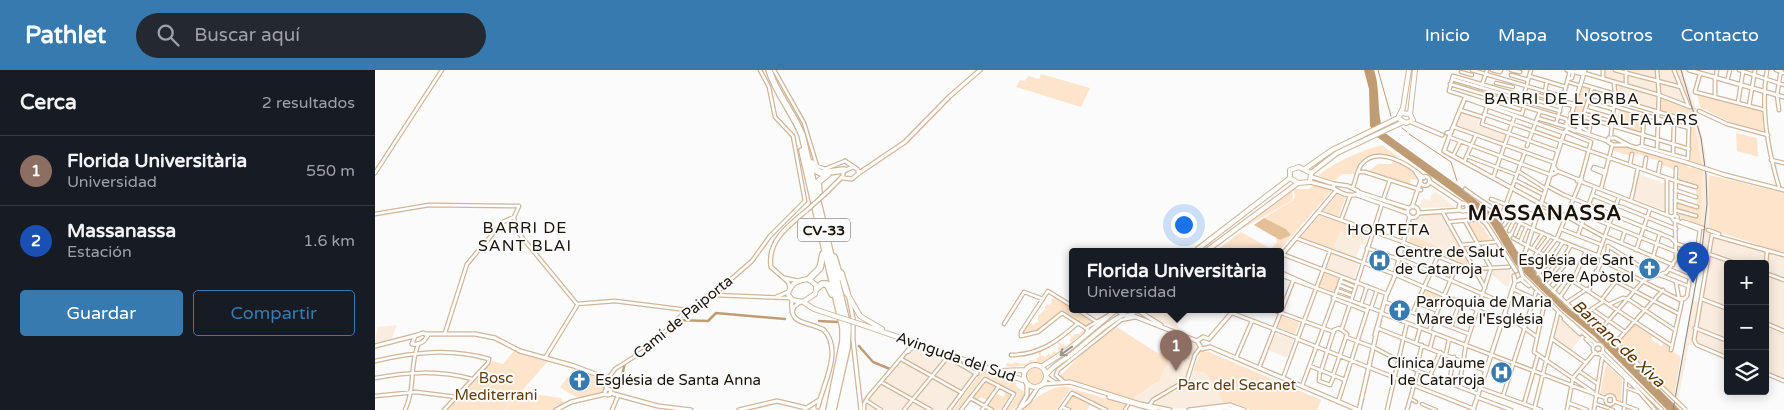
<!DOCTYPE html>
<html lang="es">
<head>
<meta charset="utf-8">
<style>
  body { margin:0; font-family:"Varela Round",sans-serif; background:#242831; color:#f1f3f6 }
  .controls { position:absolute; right:15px; bottom:15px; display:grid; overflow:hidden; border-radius:5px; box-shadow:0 2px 12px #0003 }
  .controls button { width:45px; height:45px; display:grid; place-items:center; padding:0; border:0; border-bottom:1px solid #363941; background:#171b24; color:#f1f3f6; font:25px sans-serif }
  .you { position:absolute; left:808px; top:154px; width:18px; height:18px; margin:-12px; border:4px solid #fff; border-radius:50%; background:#1a73e8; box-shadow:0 0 0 8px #1a73e833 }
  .badge { display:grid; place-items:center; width:32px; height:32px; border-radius:50%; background:#367ab0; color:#fff; font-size:16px; font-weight:700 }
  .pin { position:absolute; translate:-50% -41px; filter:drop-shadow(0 1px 2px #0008) }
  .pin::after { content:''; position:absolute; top:26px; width:18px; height:15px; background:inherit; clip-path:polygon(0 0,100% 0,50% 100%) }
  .popup { position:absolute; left:694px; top:178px; width:215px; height:65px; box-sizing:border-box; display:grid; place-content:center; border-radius:5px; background:#171b24; filter:drop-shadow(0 1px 4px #0005); font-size:16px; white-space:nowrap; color:#9ea1a6 }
  .popup b { font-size:19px; color:#f1f3f6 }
  .popup::after { content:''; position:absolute; left:50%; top:100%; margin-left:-10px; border:10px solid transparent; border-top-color:#171b24 }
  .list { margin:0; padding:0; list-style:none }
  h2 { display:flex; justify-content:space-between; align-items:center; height:65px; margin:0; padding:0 20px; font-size:21px }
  h2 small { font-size:16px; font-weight:400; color:#9ea1a6 }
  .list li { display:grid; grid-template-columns:32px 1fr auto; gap:15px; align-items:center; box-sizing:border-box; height:70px; padding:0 20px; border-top:1px solid #363941 }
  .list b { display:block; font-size:19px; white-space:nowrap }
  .list p { margin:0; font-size:16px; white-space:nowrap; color:#9ea1a6 }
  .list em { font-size:16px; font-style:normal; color:#9ea1a6 }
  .actions { display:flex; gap:10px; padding:15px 20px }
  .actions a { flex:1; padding:11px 0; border:1px solid #367ab0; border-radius:5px; text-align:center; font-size:18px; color:#367ab0 }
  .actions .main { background:#367ab0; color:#fff }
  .icon { flex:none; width:28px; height:28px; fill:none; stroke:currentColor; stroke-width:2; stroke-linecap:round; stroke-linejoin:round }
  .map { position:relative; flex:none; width:1409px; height:340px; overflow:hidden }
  header { display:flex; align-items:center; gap:30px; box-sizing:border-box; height:70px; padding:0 25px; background:#367ab0; color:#fff }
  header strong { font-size:24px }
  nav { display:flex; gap:28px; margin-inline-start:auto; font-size:18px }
  .search { width:350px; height:45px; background:#242831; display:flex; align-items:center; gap:12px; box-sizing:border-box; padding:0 18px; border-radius:28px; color:#9ea1a6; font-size:19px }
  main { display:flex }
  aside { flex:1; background:#171b24 }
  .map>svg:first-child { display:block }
  .built { fill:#faeddf }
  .green { fill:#fde4ca }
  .forest { fill:#e4bf97 }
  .water { fill:#c09c75 }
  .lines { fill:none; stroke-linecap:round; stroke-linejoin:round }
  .stream { stroke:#c09c75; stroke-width:1 }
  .canal { stroke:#c09c75; stroke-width:2.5 }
  .minor-tunnel { stroke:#d9d8d7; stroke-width:2.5; stroke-dasharray:2.5 1; stroke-linecap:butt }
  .pedestrian-casing { stroke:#cfb59a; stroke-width:4.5 }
  .minor-casing { stroke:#cfb59a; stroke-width:5 }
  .tertiary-casing { stroke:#cfb59a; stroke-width:5.5 }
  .secondary-casing { stroke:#cfb59a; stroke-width:6 }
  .trunk-casing { stroke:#cfb59a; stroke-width:8 }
  .pedestrian { stroke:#fff; stroke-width:2 }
  .minor { stroke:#fff; stroke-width:2.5 }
  .tertiary { stroke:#fff; stroke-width:3 }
  .secondary { stroke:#fff; stroke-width:4 }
  .trunk { stroke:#fff; stroke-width:5.5 }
  .rail { stroke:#88837e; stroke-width:1 }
  .minor-bridge-casing { stroke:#cfb59a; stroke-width:5; stroke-linecap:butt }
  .tertiary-bridge-casing { stroke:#cfb59a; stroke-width:5.5; stroke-linecap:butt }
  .secondary-bridge-casing { stroke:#cfb59a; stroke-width:6; stroke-linecap:butt }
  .minor-bridge { stroke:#fff; stroke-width:2.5 }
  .tertiary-bridge { stroke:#fff; stroke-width:3 }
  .secondary-bridge { stroke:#fff; stroke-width:4 }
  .oneway { stroke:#989490 }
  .labels { text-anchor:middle; stroke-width:4; stroke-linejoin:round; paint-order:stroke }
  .shield { fill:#fbfbfb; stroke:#5e5851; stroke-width:1 }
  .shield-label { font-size:14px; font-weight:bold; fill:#1b1208 }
  .poi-label { font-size:15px; fill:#1b1208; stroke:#fbfbfb; text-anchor:start }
  .street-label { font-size:15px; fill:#1b1208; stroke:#fbfbfb }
  .park-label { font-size:15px; fill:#613e0d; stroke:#fbfbfb }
  .neighbourhood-label { font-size:16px; letter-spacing:1px; fill:#1b1208; stroke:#fbfbfb }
  .water-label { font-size:16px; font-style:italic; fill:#583501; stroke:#fbfbfb }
  .district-label { font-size:20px; font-weight:bold; letter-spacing:1px; fill:#1b1208; stroke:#fbfbfb }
</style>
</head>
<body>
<header>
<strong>Pathlet</strong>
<div class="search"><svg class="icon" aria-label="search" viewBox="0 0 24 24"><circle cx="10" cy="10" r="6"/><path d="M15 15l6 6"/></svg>Buscar aquí</div>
<nav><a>Inicio</a><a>Mapa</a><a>Nosotros</a><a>Contacto</a></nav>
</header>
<main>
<aside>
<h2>Cerca<small>2 resultados</small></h2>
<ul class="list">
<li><span class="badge" style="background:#8d6e63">1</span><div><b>Florida Universitària</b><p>Universidad</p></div><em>550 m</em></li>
<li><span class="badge" style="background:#1a4fb4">2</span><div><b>Massanassa</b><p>Estación</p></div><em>1.6 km</em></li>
</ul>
<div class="actions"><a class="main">Guardar</a><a>Compartir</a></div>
</aside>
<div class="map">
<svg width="1409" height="340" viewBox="0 0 1409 340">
  <rect width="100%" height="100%" fill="#fbfbfb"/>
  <path class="built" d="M 1229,0 L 1251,3 L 1251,0 L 1308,0 L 1321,39 L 1330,80 L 1334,118 L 1333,161 L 1409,187 L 1409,312 L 1390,304 L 1390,194 L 1353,194 L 1353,290 L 1314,274 L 1302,335 L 1299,332 L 1317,229 L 1323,232 L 1330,187 L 1325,185 L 1329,157 L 1326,156 L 1328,100 L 1318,42 L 1317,38 L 1284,25 L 1229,9 Z
    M 1240,14 L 1283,26 L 1282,40 L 1240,29 Z
    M 1087,41 L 1105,47 L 1103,54 L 1129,63 L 1131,65 L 1128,74 L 1081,56 Z
    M 1263,104 L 1291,114 L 1291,141 L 1257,128 Z
    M 1061,122 L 1080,137 L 1044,138 L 1047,128 L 1055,131 L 1056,125 Z
    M 1066,143 L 1083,174 L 1071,180 L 1045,169 L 1036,164 L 1040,149 L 1045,148 L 1047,144 Z
    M 973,154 L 994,162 L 990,175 L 986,174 L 981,188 L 958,180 L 965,160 Z
    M 957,183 L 984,193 L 979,209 L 951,199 Z
    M 1133,198 L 1135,201 L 1136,208 L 1133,218 L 1117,205 L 1118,199 Z
    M 777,240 L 814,240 L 802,255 L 804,257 L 803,259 L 775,247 Z
    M 1183,247 L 1206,267 L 1196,281 L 1179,269 Z
    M 22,255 L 16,270 L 0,274 L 2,257 Z
    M 901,263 L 919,269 L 912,288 L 894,280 Z
    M 808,267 L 820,273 L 822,279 L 811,310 L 770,332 L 757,330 L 782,313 L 800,278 Z
    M 536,275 L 607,299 L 576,340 L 488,340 L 487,329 Z
    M 818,301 L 831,303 L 850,334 L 804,339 L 781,335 L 781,330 L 812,315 L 816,310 Z"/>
  <path class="green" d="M 666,4 L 715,18 L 706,37 L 641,17 L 645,10 L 650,11 L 653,6 L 664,9 Z
    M 1208,16 L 1216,18 L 1207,46 L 1199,43 Z
    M 1322,24 L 1388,41 L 1389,61 L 1355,52 L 1325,37 Z
    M 1285,27 L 1317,39 L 1328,100 L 1326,156 L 1303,146 L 1303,142 L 1322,147 L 1317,144 L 1316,140 L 1315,140 L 1315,144 L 1303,140 L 1303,132 L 1322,137 L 1321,117 L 1304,111 L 1304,107 L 1306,107 L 1304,106 L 1304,98 L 1299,96 L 1298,99 L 1287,95 L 1287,92 L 1263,84 L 1264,87 L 1256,82 L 1255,86 L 1239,81 L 1238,76 L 1254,76 L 1314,94 L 1312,97 L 1316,98 L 1316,50 L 1285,41 Z
    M 1244,39 L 1266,46 L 1266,64 L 1238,55 L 1239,44 L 1243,45 Z
    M 1361,63 L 1382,68 L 1383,87 L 1362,81 Z
    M 1007,75 L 1025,88 C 1004,82 987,82 979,104 L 967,104 L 959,111 L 944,106 C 952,95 993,78 1007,75 Z
    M 1018,90 C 1029,94 1037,98 1044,108 L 1044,110 L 1040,103 L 1042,110 L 1035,109 L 1035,114 L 994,101 L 1003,94 L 1017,94 Z
    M 1334,105 L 1409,123 L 1409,183 L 1334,159 Z
    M 941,115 L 957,120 L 903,182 L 839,182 L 866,162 L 896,179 L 902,172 L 901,168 L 905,170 L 916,165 L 911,159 L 889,148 L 917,131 L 920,127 L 918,119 L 933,119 Z
    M 917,120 L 918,127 L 916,131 L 863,161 Z
    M 963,124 L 971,126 L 963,147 L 948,141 Z
    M 945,145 L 987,160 L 984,170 L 969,164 L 970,162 L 965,161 L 958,180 L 925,168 Z
    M 1103,151 L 1117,171 L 1104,173 L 1092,152 Z
    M 1036,164 L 1045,169 L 1071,180 L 1083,174 L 1095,197 L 1033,172 Z
    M 949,202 L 965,208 L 960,222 L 944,216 Z
    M 1051,220 L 1066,226 L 1060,240 L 1045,234 Z
    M 677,226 L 697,237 L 697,240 L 701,240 L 719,253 L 712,257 L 687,241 L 664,260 L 648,265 L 647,263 L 654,253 L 659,255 L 661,252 L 663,253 L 663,246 L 669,240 L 672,240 L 669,238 L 672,234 L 675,235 L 676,233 L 673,233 L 677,233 L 676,229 L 679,229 Z
    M 907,247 L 924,252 L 920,264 L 903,257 Z
    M 1261,253 L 1279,265 L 1276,269 L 1286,276 L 1290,273 L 1294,275 L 1294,279 L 1306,287 L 1299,327 L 1245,275 L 1244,271 Z
    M 740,256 L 784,284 L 793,273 L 800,278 L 784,311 L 759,328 L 762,331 L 684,307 L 719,272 Z
    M 710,259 L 710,262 L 669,294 L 636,297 L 631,296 L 632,293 L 638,294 L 639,292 L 646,294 L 654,293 L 654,290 L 662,291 L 661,288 L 665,287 L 663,282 L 666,281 L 666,286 L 668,285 L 670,288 L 674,283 L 675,286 L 679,281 L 681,283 L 684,281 L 682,278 L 685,277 L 682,273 L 684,272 L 687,276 L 688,274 L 691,276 L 696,272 L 694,270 L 697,267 L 693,264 L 695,263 L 698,267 L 699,264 L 704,264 Z
    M 139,281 L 173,291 L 146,322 L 186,328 L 189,334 L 179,340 L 131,340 L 136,333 L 130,340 L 72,340 L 117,291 L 128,294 Z
    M 826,281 L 834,282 L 946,330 L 942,340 L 876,340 L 861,334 L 849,333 L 831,303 L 818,301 Z
    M 1231,294 L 1247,309 L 1246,332 L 1236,324 L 1225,324 Z
    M 200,298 L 225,309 L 229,317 L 227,324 C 206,329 203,330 185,317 Z
    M651 307a9 9 0 1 1 18 0a9 9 0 1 1-18 0Z
    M 608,300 L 638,307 L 642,317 L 651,323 L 644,334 L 637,340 L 632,340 L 643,324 L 609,305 L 583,340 L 578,340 Z
    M 610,310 L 622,317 L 612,330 L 606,327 L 603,330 L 598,327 Z
    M 689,316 L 695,318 L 752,335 L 749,340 L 736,340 L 695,319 L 681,340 L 647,340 C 661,328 670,319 689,316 Z
    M 631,322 L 637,325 L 627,340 L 621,340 L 613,336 L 622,324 L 628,327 Z
    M 697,324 L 716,334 L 712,340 L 697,340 L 690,336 Z"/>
  <path class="forest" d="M 889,148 L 911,159 L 916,165 L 905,170 L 879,155 Z"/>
  <path class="water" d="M 989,0 L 999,0 C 1006,19 1001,50 1010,63 L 1088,119 L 1116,143 L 1126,153 L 1142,181 L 1155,192 L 1169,214 L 1194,239 L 1220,257 L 1240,275 L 1305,340 L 1292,340 L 1220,267 L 1188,241 L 1140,194 L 1116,154 L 1108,144 L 1002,67 L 995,56 L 994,19 Z"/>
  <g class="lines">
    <path class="stream" d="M 1003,0 L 1016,46
      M 1027,58 L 1032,62
      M 1034,64 L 1076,92 L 1082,111"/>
    <path class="canal" d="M 301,250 L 333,251 L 341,243 L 410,249
      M 444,251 L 463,252
      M 484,276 L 498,292 L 515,299
      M 244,318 L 250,293"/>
    <path class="minor-tunnel" d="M 1315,37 L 1324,41"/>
    <defs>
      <path id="pedestrian" d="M 1086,2 L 1097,5
        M 1193,12 L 1203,15
        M 1121,13 L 1138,17
        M 1163,25 L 1186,31
        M 1210,44 L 1236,51
        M 1121,97 L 1142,105
        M 1258,122 L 1261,108
        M 1302,189 L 1318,195
        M 1044,234 L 1060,240
        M 1252,318 L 1263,322
        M 1036,329 L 1041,332
        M 1047,334 L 1061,340
        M 1221,334 L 1233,338
        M 1235,339 L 1238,340
        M 750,340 L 753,335"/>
      <path id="minor" d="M 399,0 L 429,53 L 442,96 L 450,99 L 470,91
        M 1097,0 L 1189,27
        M 1117,0 L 1125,2 L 1126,0
        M 1136,0 L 1145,2
        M 1228,0 L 1228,8
        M 1240,0 L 1306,17
        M 1251,0 L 1251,15
        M 1282,0 L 1284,24 L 1282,80
        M 1299,0 L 1313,35
        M 1364,0 L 1409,15
        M 1392,0 C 1385,38 1393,80 1404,117
        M 1401,0 L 1409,3
        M 1209,3 L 1284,25 L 1315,37
        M 1325,4 L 1320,22 L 1390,40
        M 1136,5 L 1153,10
        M 1154,6 L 1191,17
        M 1341,6 L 1342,0
        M 1340,8 L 1340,27
        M 1077,9 L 1185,41
        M 1194,9 L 1197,8 L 1198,2
        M 1352,11 L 1355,0
        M 1075,14 L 1191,49 L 1193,53
        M 1107,15 L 1112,0
        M 1209,15 L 1240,24
        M 1170,21 L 1172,11
        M 1215,25 L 1239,32
        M 1239,29 L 1314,51 L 1313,89 L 1267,76 L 1263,77
        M 1187,31 L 1199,34
        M 1213,32 L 1238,39
        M 1187,33 L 1198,36
        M 1363,33 L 1368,1
        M 1146,35 L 1156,0
        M 1112,36 L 1107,54 L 1183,81
        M 1149,36 L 1147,44 L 1074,21 L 1078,6 L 1185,37
        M 1239,36 L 1314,58
        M 1374,36 L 1380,0
        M 1085,40 L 1107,47
        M 1211,40 L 1238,48
        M 1404,40 L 1402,25 L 1406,0
        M 1324,41 L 1352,54 L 1393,65
        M 1196,43 L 1314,79
        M 1109,44 L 1301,111
        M 1208,47 L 1217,18
        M 1162,48 L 1192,57
        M 1181,54 L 1195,1
        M 1205,56 L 1214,62 L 1216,50
        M 1079,57 L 1180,93
        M 1191,62 L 1216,72 L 1206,109
        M 1236,65 L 1240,24 L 1239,12
        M 1074,67 L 1176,105
        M 1152,76 L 1165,41
        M 1267,76 L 1269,45
        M 1298,85 L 1299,54
        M 1078,86 L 1085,72
        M 1092,86 L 1121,97
        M 1396,90 L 1409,93
        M 1089,92 L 1101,65
        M 1255,94 L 1257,84
        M 1219,97 L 1231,101
        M 1218,99 L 1230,104
        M 1269,100 L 1271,88
        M 1040,101 L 1045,109
        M 1143,101 L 1171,119
        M 1182,101 L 1202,109
        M 984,102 L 990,102 L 1046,120
        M 0,103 L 67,0
        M 1283,105 L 1285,93
        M 1118,108 L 1140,45
        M 1261,108 L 1263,98
        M 1292,108 L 1292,144
        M 1204,109 L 1207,110 L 1207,112 L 1202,111 Z
        M 1140,110 L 1169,125
        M 1301,111 L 1321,117
        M 1207,112 L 1297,147
        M 1172,116 L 1189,125 L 1296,168 L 1301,173
        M 978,117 C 981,110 982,101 986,95 C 1003,74 1035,95 1049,108
        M 1090,119 C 1133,152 1182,170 1232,189
        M 1226,119 L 1237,76
        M 1300,120 L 1321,127
        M 1217,125 L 1301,159
        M 1116,129 L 1162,146
        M 1008,130 L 1015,110
        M 1256,130 L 1258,122
        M 1300,130 L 1322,137
        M 1167,133 L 1229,167
        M 1165,139 L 1189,151
        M 1300,140 L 1321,146
        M 1067,141 L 1110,218
        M 943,142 L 1028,172
        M 0,144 L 54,135 L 144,136 L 139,147 L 141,160 L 202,234 L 240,231 L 312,240
        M 1127,145 L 1150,82
        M 1210,145 L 1302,182
        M1297.5 148a2.5 2.5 0 1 1 5 0a2.5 2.5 0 1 1-5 0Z
        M 1300,146 L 1301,98
        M 966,150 L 975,126
        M 1090,151 L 1116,198
        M 1302,151 L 1325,160 L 1320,196
        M 1307,151 L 1328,158
        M 1073,152 L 1105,149
        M 1129,155 L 1134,148
        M 1186,159 L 1227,175
        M 1333,160 L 1344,164
        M 1134,161 L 1139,151
        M 1140,165 L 1145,153
        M 1203,165 L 1220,117
        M 1175,166 L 1156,191 L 1172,215 L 1199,240 L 1226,259 L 1268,299
        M 1230,166 L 1298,195
        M 921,168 L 1019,204 L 1128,251
        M 1138,168 L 1189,196 L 1172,215
        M 1145,172 L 1152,156
        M 1030,173 L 1094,199 L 1134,197
        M 1246,173 L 1250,161
        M 1302,174 L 1323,180
        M 1086,175 L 1120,172
        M 992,178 L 1023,189
        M 1158,178 L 1168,163
        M 1384,178 L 1409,185
        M 1261,180 L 1275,139
        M 907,184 L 1012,224
        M 1334,184 L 1363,194
        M 1223,185 L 1244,127
        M 1278,187 L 1285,163
        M 1024,188 L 1133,235
        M 1226,190 L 1307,231
        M 1232,190 L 1233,176 L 1279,205
        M 1185,194 L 1196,175
        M 1160,197 L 1182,168 L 1205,113
        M 1294,199 L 1315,208 L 1312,226 L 1309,229 L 1306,228
        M 1221,201 L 1304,244
        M 905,202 L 941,218
        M 1184,202 L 1297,276
        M 1291,203 L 1301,189 L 1300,150
        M 1390,203 L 1409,210
        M 1163,204 L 1177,189 L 1188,172
        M 905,205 L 1007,242
        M 1285,205 L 1313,216
        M 1390,205 L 1392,182
        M 1149,207 L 1186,244 L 1221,274
        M 1145,209 L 1154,216
        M 965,211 L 978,216
        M 1168,211 L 1182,192
        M 1198,211 L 1211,181
        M 1301,212 L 1304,229
        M 964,215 L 976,220
        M 1138,219 L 1158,228
        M 962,220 L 975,225
        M 1214,220 L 1227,190
        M 1178,221 L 1191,206
        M 339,225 L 415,228
        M 401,227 L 413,222
        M 1185,227 L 1197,209
        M 958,228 L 992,241
        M 1227,229 L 1241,211
        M 1327,229 L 1353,239
        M 976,231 L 1007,134
        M 1170,231 L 1159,282 L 1218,322
        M 1010,232 L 1094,264
        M 1191,233 L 1212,219
        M 1235,234 L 1248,228 L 1253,229 L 1300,260
        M 986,235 L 992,216
        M 697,236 L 673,221 L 646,262 L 646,266 L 663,262 L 687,243 L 712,259
        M 996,238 L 1002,220
        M 1217,239 L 1250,262
        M 703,240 L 722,252
        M 898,240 L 959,262
        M 1038,242 L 1063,186
        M 857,243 L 923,268
        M 1006,243 L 1230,328
        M 1130,244 L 1162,267
        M 1208,245 L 1229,231
        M 1189,249 L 1205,264
        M 1390,253 L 1409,261
        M 629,254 L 649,222 L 668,229
        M 1076,257 L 1085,232
        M 967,258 L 975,234
        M 1002,258 L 1111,301
        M 1320,258 L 1353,271
        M 1226,259 L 1269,210 L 1292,202
        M 1054,261 L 1082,195
        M 70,263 L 92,194 L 128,152 L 139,147
        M 711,264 L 713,257 L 734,245
        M 971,267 L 998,277 L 1043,301 L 1103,324
        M 922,269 L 1099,339
        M 1177,269 L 1211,293
        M 1211,269 L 1217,275
        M 1041,273 L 1045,258
        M1218 279a5 5 0 1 1 10 0a5 5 0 1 1-10 0Z
        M 1244,276 L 1242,271 L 1288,220
        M 540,277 L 576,289 L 602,304
        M 1055,278 L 1059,263
        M 1296,280 L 1307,231
        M 1228,282 L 1287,340
        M 1224,283 L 1258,315 L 1280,340
        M 1071,284 L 1074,269
        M 636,285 C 664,285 683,271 703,253
        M 170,288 L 203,234
        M 861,288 L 877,251
        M 1353,288 L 1322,275 L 1319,270 L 1337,165 L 1397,182
        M 526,289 L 587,323
        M 0,291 C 39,282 75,278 114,289 L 113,293 L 69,340
        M 935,296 L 970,310
        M 884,298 L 918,211
        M 945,300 L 944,311 L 955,315 L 959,306
        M 1041,300 L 1047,275
        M 946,301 L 959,260 L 964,258 L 972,264 L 965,285
        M 1204,301 L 1223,314
        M 1390,303 L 1409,311
        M 958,305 L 965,285
        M 1055,306 L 1065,282
        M 0,308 C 33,302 64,300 97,309
        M 908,308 L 955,181
        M 506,312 L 556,340
        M 689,312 L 681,305 L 683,300 L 746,250 L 761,247
        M 230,313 L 240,299 L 273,278 L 312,240 L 321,237 L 338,225 L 377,191 L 395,166 L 430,131 L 418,66 L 400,47 L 394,17 L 385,0
        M 1074,313 L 1079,287
        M 927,316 L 967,207
        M 1084,317 L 1091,274 L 1116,198
        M 1105,318 L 1166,340
        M1230.5 330a4.5 4.5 0 1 1 9 0a4.5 4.5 0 1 1-9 0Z
        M 0,326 L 41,322 L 81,327
        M 1128,326 L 1161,222
        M 595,328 L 617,340
        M 1104,328 L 1136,340
        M 492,331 L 506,340
        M 963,332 L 993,238
        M 1241,332 L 1262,340
        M 1194,333 L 1212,340
        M 1149,334 L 1163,285
        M 774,336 L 778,330 L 812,310 L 820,285 L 825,278
        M 687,337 L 694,340
        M 30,340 C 41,317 34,297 43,275
        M 237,340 L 243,326
        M 489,340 L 489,334 L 493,327 L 533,280
        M 529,340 L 572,288 L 575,287
        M 574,340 L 606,297
        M 586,340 L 610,309 L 639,324 L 629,340
        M 607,340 L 624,316
        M 685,340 L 697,323 L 731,340
        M 1012,340 L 1032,253
        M 1032,340 L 1043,301
        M 1159,340 L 1183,243
        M 1192,340 L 1198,308 L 1220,282
        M 1219,340 L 1227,289
        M 1249,340 L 1251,309"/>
      <path id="tertiary" d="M 1192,0 L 1208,4
        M 1202,0 L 1209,2
        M 1314,0 L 1339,7
        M 1342,8 L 1409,27
        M 1036,52 L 1067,65
        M 1194,52 L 1210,0
        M 1194,52 L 1200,53 L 1205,59 L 1201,61 L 1193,58 L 1191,54 Z
        M 1203,61 L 1230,70 L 1238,75 L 1251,75
        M 1076,62 L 1069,81 L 1166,134
        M 1072,63 L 1076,62 L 1090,28 L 1189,63
        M 1233,72 L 1234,68 L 1240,68 L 1255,76 L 1310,92
        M 470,91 L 482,99 L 484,103 L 477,109 L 468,108 L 468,101 L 478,97
        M 484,103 L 530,72 L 574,27 L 605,0
        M 1176,105 L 1182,102 L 1179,97
        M 1350,105 L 1409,120
        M1045.5 111a4.5 4.5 0 1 1 9 0a4.5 4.5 0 1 1-9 0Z
        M 937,107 L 959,114
        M 935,112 L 958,118
        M 1055,112 L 1088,134
        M 959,114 L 973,116 L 983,121 L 983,124 C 975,127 965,123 958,118 Z
        M 983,122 L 1033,138
        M 450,124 L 467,107
        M 982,125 L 1032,143
        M1084 137a4 4 0 1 1 8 0a4 4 0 1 1-8 0Z
        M1032.5 142a5.5 5.5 0 1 1 11 0a5.5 5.5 0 1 1-11 0Z
        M 1037,137 L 1045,113
        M 1093,137 L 1112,155 L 1141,201
        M 1091,140 L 1101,146
        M 1045,143 L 1086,140
        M 905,187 L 961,121
        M 409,208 L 423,211
        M 1140,212 L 1148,208 L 1145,198 L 1189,63 L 1193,58
        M 415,217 L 413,212 L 396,197 C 392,171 413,156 431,141
        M 1012,224 L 1019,208 L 1035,146
        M 474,228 L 478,248 L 478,270 L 486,340
        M 417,230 C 414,257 431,250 449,260 C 468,281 448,314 443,337
        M 762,240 L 786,255
        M 417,242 L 419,237 L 425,232
        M 756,245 L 822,271
        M 48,263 L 53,265 C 49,272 45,275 37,274 L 40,266 Z
        M 52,264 L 100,264 L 120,268 L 145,281 L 199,296 L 223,305 L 227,308 L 232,319
        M 1000,265 L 1012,223
        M 834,269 L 859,240
        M 822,271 L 827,279 L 835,277
        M 822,271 L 828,267 L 834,269
        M 0,276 L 43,265
        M 835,277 L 983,340
        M 672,307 L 680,313
        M 668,314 L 695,312 L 765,334 L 795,340
        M230 322a3 3 0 1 1 6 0a3 3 0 1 1-6 0Z
        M 235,323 L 283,336 L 316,340
        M 734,327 L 781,340
        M 645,337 L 652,325 L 652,315
        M 430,339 L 444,330
        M 181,340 L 196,332 L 230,324
        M 364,340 L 402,331 L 431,338
        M 643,340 L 654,331 L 663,317
        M 814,340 L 855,335 L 869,340
        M 832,340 L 851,338 L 863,340
        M 984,340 L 1006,243
        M 1098,340 L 1140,212 L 1139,206"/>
      <path id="secondary" d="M 1035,44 L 1040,0
        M 1023,48 L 1031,53 L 1038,50 L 1035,44 L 1026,43
        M 924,97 L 936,103 L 935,112 L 923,113 L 915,108 L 915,100 Z
        M 930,99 L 957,80 L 1023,48 L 1028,38 L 1034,0
        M 936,103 L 962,83 L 1028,52
        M 819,182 L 915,108
        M 830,182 L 923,113
        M 434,209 L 442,216 L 440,224 L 428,232 L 417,230 L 413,224 C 416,213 423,210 434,209 Z
        M 472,223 L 485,246 L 507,259
        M 428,232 L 439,239 L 460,246
        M 742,240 L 751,246 L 756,245 L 761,240
        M 485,254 L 648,310
        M 533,281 L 538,276 L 542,276
        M649 306a11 11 0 1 1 22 0a11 11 0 1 1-22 0Z
        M 666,297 L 694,279 L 741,240
        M 627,301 L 650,300
        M 672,304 C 678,295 688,291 697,284 C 714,271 728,255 748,245"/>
      <path id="trunk" d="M 394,0 C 401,24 418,42 427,65 L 473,257 L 472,278 L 458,340
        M 427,81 L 468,258 L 468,271 L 454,340
        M 437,93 L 439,99 L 446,103 L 469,100
        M 444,122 L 443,112 L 453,104
        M 459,187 L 465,207
        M 466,203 L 472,223
        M 434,209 L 445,198 L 448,184
        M 442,218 L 447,214 L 452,214 L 457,224"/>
    </defs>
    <use href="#pedestrian" class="pedestrian-casing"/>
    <use href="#minor" class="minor-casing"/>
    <use href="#tertiary" class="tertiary-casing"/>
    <use href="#secondary" class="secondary-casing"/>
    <use href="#trunk" class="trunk-casing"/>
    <use href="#pedestrian" class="pedestrian"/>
    <use href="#minor" class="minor"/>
    <use href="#tertiary" class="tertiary"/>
    <use href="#secondary" class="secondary"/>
    <use href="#trunk" class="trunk"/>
    <path class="rail" d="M 1298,340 L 1327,179 L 1332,134 L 1331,105 L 1326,68 L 1306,0"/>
    <defs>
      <path id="minor-bridge" d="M 1268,299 L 1311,340"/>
      <path id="tertiary-bridge" d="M 1310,92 L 1350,105
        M 431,141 L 450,124"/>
      <path id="secondary-bridge" d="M 460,246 L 485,254"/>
    </defs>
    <use href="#minor-bridge" class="minor-bridge-casing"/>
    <use href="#tertiary-bridge" class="tertiary-bridge-casing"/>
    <use href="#secondary-bridge" class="secondary-bridge-casing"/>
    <use href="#minor-bridge" class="minor-bridge"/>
    <use href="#tertiary-bridge" class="tertiary-bridge"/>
    <use href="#secondary-bridge" class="secondary-bridge"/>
  </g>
  <defs><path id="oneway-shaft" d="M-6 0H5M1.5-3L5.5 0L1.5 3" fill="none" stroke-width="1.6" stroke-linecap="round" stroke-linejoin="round" transform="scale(1.25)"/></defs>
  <use class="oneway" href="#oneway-shaft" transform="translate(691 281) rotate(144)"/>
  <defs>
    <symbol id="hospital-disc" viewBox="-11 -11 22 22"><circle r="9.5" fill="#367ab0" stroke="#fbfbfb"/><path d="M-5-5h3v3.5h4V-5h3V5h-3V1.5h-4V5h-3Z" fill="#fff"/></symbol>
    <symbol id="church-disc" viewBox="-11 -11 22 22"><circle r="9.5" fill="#367ab0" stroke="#fbfbfb"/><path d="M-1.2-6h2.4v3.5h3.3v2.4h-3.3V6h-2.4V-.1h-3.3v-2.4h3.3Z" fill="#fff"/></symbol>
  </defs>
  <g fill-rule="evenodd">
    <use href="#hospital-disc" x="992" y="178" width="25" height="25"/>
    <use href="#church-disc" x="1262" y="186" width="25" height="25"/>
    <use href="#church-disc" x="1012" y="228" width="25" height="25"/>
    <use href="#hospital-disc" x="1114" y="290" width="25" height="25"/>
    <use href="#church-disc" x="192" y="298" width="25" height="25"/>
  </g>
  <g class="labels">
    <rect class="shield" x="423" y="148.5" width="52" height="23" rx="4"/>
    <g class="shield-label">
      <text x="449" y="165">CV-33</text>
    </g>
    <g class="poi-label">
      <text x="1020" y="187">Centre de Salut<tspan x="1020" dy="17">de Catarroja</tspan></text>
      <text x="1259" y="195" text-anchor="end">Església de Sant<tspan x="1259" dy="17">Pere Apòstol</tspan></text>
      <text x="1041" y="237">Parròquia de Maria<tspan x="1041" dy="17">Mare de l'Església</tspan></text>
      <text x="1110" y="298" text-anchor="end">Clínica Jaume<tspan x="1110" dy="17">I de Catarroja</tspan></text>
      <text x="220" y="315">Església de Santa Anna</text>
    </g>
    <g class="street-label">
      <text transform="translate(308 247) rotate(-39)" y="5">Camí de Paiporta</text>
      <text transform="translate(581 287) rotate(19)" y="5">Avinguda del Sud</text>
    </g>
    <g class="park-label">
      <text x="121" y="313">Bosc<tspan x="121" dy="17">Mediterrani</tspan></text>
      <text x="862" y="320">Parc del Secanet</text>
    </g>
    <g class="neighbourhood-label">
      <text x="1187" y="34">BARRI DE L'ORBA</text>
      <text x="1259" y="55">ELS ALFALARS</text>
      <text x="150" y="163">BARRI DE<tspan x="150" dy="18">SANT BLAI</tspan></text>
      <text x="1014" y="165">HORTETA</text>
    </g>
    <g class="water-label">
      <text transform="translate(1244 273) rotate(43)" y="6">Barranc de Xiva</text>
    </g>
    <g class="district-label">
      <text x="1170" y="150">MASSANASSA</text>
    </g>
  </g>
</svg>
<div class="controls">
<button>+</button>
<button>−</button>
<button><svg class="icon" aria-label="layers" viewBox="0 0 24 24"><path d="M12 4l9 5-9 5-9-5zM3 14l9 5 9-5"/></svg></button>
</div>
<div class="you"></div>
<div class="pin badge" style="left:801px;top:301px;background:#8d6e63">1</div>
<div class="popup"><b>Florida Universitària</b>Universidad</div>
<div class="pin badge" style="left:1318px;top:213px;background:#1a4fb4">2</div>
</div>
</main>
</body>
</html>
